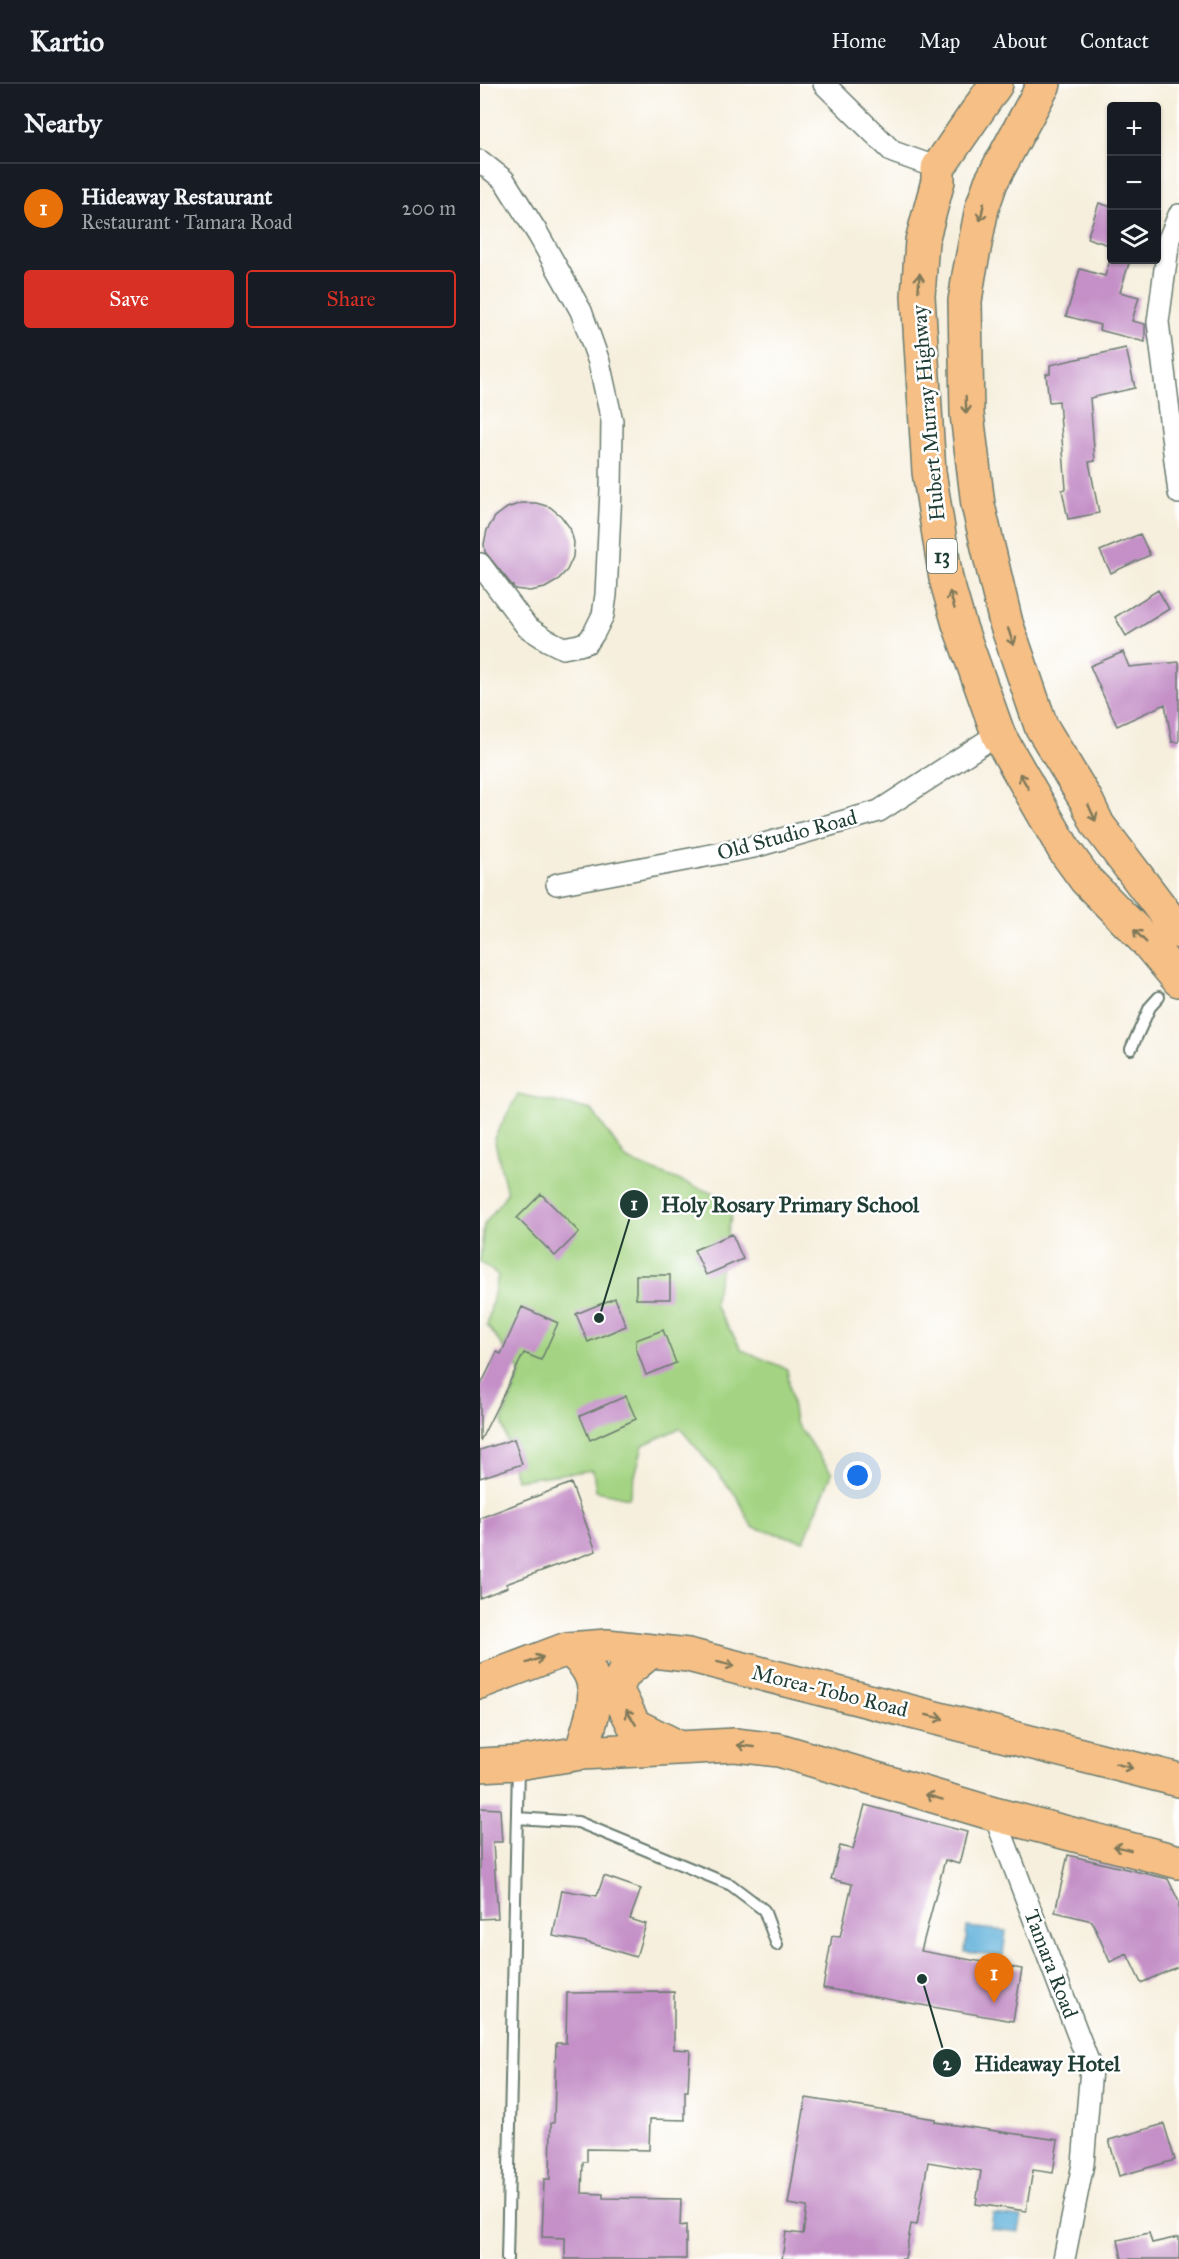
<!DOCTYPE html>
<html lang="en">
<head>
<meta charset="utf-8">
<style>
  body { margin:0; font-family:"IM FELL Great Primer",serif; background:#20242c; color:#f1f3f6 }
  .controls { position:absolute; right:18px; top:18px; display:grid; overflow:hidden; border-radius:6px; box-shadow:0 2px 4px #0004 }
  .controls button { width:54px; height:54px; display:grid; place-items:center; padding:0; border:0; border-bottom:2px solid #363941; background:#171b24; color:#f1f3f6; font:30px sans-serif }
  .you { position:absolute; left:378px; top:1392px; width:21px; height:21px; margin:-15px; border:4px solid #fff; border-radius:50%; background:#1a73e8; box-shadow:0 0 0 9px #1a73e833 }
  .badge { display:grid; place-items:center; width:39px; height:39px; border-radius:50%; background:#d93025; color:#fff; font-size:20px; font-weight:700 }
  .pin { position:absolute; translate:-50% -50px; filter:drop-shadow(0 2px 3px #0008) }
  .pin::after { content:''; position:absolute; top:32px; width:21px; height:18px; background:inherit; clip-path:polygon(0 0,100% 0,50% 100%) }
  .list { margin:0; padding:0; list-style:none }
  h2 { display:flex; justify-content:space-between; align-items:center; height:78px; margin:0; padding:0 24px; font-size:26px }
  h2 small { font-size:20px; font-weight:400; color:#9ea1a6 }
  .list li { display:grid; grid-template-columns:39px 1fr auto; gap:18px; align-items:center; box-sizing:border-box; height:90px; padding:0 24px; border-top:2px solid #363941 }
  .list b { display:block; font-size:22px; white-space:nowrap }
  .list p { margin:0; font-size:20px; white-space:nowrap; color:#9ea1a6 }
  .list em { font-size:20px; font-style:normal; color:#9ea1a6 }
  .actions { display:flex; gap:12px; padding:18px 24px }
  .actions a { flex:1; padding:14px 0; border:2px solid #d93025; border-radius:6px; text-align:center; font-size:21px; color:#d93025 }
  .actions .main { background:#d93025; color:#fff }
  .icon { flex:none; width:33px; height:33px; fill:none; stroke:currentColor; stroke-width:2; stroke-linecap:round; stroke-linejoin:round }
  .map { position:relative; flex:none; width:699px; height:2175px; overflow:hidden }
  header { display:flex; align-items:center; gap:36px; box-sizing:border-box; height:84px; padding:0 30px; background:#171b24; border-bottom:2px solid #363941 }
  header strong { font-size:28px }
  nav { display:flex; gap:33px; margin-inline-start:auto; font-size:21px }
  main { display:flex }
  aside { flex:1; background:#171b24 }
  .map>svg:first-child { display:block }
  .green { fill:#a4d483; stroke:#62885c; stroke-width:1.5 }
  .water { fill:#5fb0da; stroke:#3f7687; stroke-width:1.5 }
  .building { fill:#c490c7 }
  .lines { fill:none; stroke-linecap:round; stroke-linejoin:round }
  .service-casing { stroke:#6a7b6f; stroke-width:14 }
  .minor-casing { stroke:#6a7b6f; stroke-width:24 }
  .trunk-casing { stroke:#6a7b6f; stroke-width:36 }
  .service { stroke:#fff; stroke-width:10 }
  .minor { stroke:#fff; stroke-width:21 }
  .trunk { stroke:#f5bf86; stroke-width:33 }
  .oneway { stroke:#7f7859 }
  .labels { text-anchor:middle; stroke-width:5; stroke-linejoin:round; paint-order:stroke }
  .shield { fill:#fff; stroke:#627771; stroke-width:1.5 }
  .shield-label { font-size:20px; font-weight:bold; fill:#1f3d34 }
  .street-label { font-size:21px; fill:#1f3d34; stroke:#fff }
  .leader { fill:none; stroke:#1f3d34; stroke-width:2 }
  .callout-dot { fill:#1f3d34; stroke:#fff; stroke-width:2 }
  .mark-label { font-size:18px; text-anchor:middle; font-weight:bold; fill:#fff }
  .callout-label { font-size:22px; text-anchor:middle; font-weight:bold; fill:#1f3d34; stroke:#fff; stroke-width:5; stroke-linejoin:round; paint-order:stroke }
</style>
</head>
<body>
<header>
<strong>Kartio</strong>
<nav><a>Home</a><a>Map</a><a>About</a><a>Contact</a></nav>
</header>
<main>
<aside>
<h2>Nearby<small></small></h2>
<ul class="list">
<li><span class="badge" style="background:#e8710a">1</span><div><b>Hideaway Restaurant</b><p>Restaurant · Tamara Road</p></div><em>200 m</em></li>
</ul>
<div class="actions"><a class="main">Save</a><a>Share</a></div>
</aside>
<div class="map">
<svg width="699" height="2175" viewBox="0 0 699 2175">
  <rect width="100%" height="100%" fill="#fff"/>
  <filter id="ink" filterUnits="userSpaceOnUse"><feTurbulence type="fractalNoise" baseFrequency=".0167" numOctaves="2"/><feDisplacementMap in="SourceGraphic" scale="12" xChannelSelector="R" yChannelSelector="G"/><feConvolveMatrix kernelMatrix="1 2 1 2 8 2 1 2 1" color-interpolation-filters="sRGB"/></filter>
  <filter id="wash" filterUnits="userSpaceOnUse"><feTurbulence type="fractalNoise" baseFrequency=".008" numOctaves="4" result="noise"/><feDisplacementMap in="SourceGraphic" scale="24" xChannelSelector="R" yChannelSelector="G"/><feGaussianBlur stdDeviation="1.35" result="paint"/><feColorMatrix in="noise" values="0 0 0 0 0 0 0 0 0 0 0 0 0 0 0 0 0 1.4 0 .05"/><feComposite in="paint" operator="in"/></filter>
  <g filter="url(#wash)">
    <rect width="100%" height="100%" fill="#f6efdd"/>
    <path class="green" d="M 38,1010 L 112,1026 L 147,1076 L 242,1113 L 252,1128 L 234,1220 L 262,1266 L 307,1285 L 315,1338 L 352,1389 L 324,1457 L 272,1443 L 258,1414 L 200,1344 L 163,1361 L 149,1414 L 116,1407 L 113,1386 L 36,1396 L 22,1337 L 41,1288 L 7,1241 L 18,1191 L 0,1178 L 4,1141 L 27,1109 L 14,1054 Z"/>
    <path class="water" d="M 487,1843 L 526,1847 L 523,1872 L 485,1868 Z
      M 513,2130 L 541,2133 L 539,2148 L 511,2145 Z"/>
    <g id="blocks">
      <path class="building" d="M 619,119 L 632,123 L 632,162 L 607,154 Z
        M 630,176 L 650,176 L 640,208 L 659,213 L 652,237 L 665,240 L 665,258 L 619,246 L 620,241 L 586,232 L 600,185 L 625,192 Z
        M 646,264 L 655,304 L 610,314 L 615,377 L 609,378 L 619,429 L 588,435 L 582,406 L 586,405 L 579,317 L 569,318 L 566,290 L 570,290 L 570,281 Z
        M 41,419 L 56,419 L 70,423 L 81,432 L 90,444 L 94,458 L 93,473 L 87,486 L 77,497 L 65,504 L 50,507 L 35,505 L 5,468 L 4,460 L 7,446 L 15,433 L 27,424 Z
        M 660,450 L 670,471 L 631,489 L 620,467 Z
        M 678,506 L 689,525 L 646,552 L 635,533 Z
        M 643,568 L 649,583 L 699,578 L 699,658 L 692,658 L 685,620 L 637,642 L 610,582 Z
        M 61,1110 L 99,1148 L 75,1172 L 37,1134 Z
        M 252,1150 L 263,1175 L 226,1191 L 214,1166 Z
        M 156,1191 L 190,1191 L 190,1215 L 156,1215 Z
        M 135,1214 L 146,1242 L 108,1258 L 96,1230 Z
        M 42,1223 L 78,1239 L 61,1276 L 44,1269 L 0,1357 L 0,1303 L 17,1268 L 21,1270 Z
        M 183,1246 L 196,1279 L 166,1291 L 156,1264 L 156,1256 Z
        M 146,1312 L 156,1335 L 110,1356 L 100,1332 Z
        M 34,1355 L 42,1380 L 0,1394 L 0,1366 Z
        M 91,1399 L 116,1467 L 26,1500 L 28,1503 L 0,1514 L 0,1434 Z
        M 385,1721 L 487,1748 L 479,1780 L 465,1776 L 441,1867 L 542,1885 L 533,1937 L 343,1904 L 352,1852 L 360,1853 L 372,1800 L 351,1795 L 360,1762 L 373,1765 Z
        M 0,1724 L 20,1725 L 22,1758 L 13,1758 L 18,1834 L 0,1835 Z
        M 588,1771 L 688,1795 L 699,1818 L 699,1882 L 661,1899 L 647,1870 L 630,1878 L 612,1837 L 575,1828 Z
        M 124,1792 L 161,1805 L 150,1835 L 166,1840 L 156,1873 L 106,1858 L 73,1852 L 82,1806 L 117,1812 Z
        M 194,1908 L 194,1965 L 210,1966 L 208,2007 L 205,2007 L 205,2036 L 170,2035 L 169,2066 L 107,2065 L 107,2078 L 103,2078 L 102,2109 L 123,2110 L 123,2114 L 201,2115 L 200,2142 L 206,2141 L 206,2175 L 85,2175 L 85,2154 L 62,2153 L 64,2095 L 70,2095 L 71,2039 L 74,2039 L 76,1959 L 86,1959 L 87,1909 Z
        M 326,2014 L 455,2035 L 455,2038 L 578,2056 L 573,2089 L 553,2086 L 546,2127 L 496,2120 L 501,2087 L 448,2078 L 437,2141 L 431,2140 L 425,2175 L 302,2175 L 306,2148 L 323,2150 L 327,2123 L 308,2120 Z
        M 684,2040 L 695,2076 L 639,2092 L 629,2056 Z
        M 669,2149 L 672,2159 L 699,2153 L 699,2175 L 642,2175 L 638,2156 Z"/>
    </g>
  </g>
  <g filter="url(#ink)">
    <use href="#blocks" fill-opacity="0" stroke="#6a7b6f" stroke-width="1.5"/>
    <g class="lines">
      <defs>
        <path id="service" d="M 651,965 L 670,923 L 679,913
          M 37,1734 L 98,1738 L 251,1801 L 284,1826 L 297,1861
          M 27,2175 L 38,1683"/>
        <path id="minor" d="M 344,0 L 413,68 L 458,84
          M 0,77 L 24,96 L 58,150 L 101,227 L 119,278 L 132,337 L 131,406 L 126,511 L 123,531 L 114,549 L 108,558 L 99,561 L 83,564 L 67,556 L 47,543 L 0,480
          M 699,131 L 689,155 L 678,238 L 699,409
          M 77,800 L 274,763 L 399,727 L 510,655 L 519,652
          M 514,1730 L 611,1985 L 603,2080 L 584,2175"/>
        <path id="trunk" d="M 516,0 L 458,84 L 458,97 L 442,157 L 438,212 L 449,388 L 466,495 L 479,540 L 519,652 L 585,767 L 606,796 L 667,858 L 699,896
          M 564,0 L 511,98 L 502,124 L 489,191 L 485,217 L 487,330 L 498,421 L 526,539 L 561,642 L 606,716 L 618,741 L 699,848
          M 87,1565 C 130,1592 113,1629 101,1669
          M 171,1567 L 144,1589 L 136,1605 L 154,1641 L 198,1663
          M 0,1598 L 87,1565 L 127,1562 L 208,1571 L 699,1696
          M 0,1681 L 38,1679 L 101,1669 L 255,1661 L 299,1666 L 514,1730 L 699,1778"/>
      </defs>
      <use href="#service" class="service-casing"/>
      <use href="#minor" class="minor-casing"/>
      <use href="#trunk" class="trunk-casing"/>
      <use href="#service" class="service"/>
      <use href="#minor" class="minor"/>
      <use href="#trunk" class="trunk"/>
    </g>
    <defs><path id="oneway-shaft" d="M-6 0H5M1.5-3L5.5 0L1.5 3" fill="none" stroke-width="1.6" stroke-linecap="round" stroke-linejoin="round" transform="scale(1.5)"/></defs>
    <g class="oneway">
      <use href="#oneway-shaft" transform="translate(502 128) rotate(102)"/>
      <use href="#oneway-shaft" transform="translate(439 198) rotate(-86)"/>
      <use href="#oneway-shaft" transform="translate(486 321) rotate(88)"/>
      <use href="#oneway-shaft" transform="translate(472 516) rotate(-106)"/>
      <use href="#oneway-shaft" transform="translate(531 553) rotate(71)"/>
      <use href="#oneway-shaft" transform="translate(544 697) rotate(-120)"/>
      <use href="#oneway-shaft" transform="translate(612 729) rotate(66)"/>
      <use href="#oneway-shaft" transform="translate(660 852) rotate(-135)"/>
      <use href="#oneway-shaft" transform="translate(55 1576) rotate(-20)"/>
      <use href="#oneway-shaft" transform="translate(246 1580) rotate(14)"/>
      <use href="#oneway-shaft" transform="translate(151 1633) rotate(-122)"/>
      <use href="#oneway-shaft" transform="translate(455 1633) rotate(14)"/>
      <use href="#oneway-shaft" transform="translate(266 1662) rotate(-173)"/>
      <use href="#oneway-shaft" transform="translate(644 1682) rotate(15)"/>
      <use href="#oneway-shaft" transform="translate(454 1713) rotate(-163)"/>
      <use href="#oneway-shaft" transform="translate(642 1764) rotate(-166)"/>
    </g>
  </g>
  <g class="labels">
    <rect class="shield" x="447" y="455" width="30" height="34" rx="4.5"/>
    <g class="shield-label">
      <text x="462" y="479">13</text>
    </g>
    <g class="street-label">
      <text transform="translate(448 329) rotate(-95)" y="7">Hubert Murray Highway</text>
      <text transform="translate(307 751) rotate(-15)" y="7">Old Studio Road</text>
      <text transform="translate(350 1607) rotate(14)" y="7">Morea-Tobo Road</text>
      <text transform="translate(571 1880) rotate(69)" y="7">Tamara Road</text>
    </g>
  </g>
  <path class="leader" d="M119 1234L154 1120M442 1895L467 1979"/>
  <g class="callout-dot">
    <circle cx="119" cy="1234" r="6"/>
    <circle cx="442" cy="1895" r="6"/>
    <circle cx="154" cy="1120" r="15"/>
    <circle cx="467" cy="1979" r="15"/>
  </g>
  <g class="mark-label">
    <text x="154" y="1126">1</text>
    <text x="467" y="1986">2</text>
  </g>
  <g class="callout-label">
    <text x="310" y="1128">Holy Rosary Primary School</text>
    <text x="567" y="1987">Hideaway Hotel</text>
  </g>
</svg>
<div class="controls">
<button>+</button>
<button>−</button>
<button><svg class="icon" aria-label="layers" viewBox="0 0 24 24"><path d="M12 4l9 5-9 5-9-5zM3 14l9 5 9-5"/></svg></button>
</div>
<div class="you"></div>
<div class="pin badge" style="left:514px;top:1919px;background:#e8710a">1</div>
</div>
</main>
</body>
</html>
